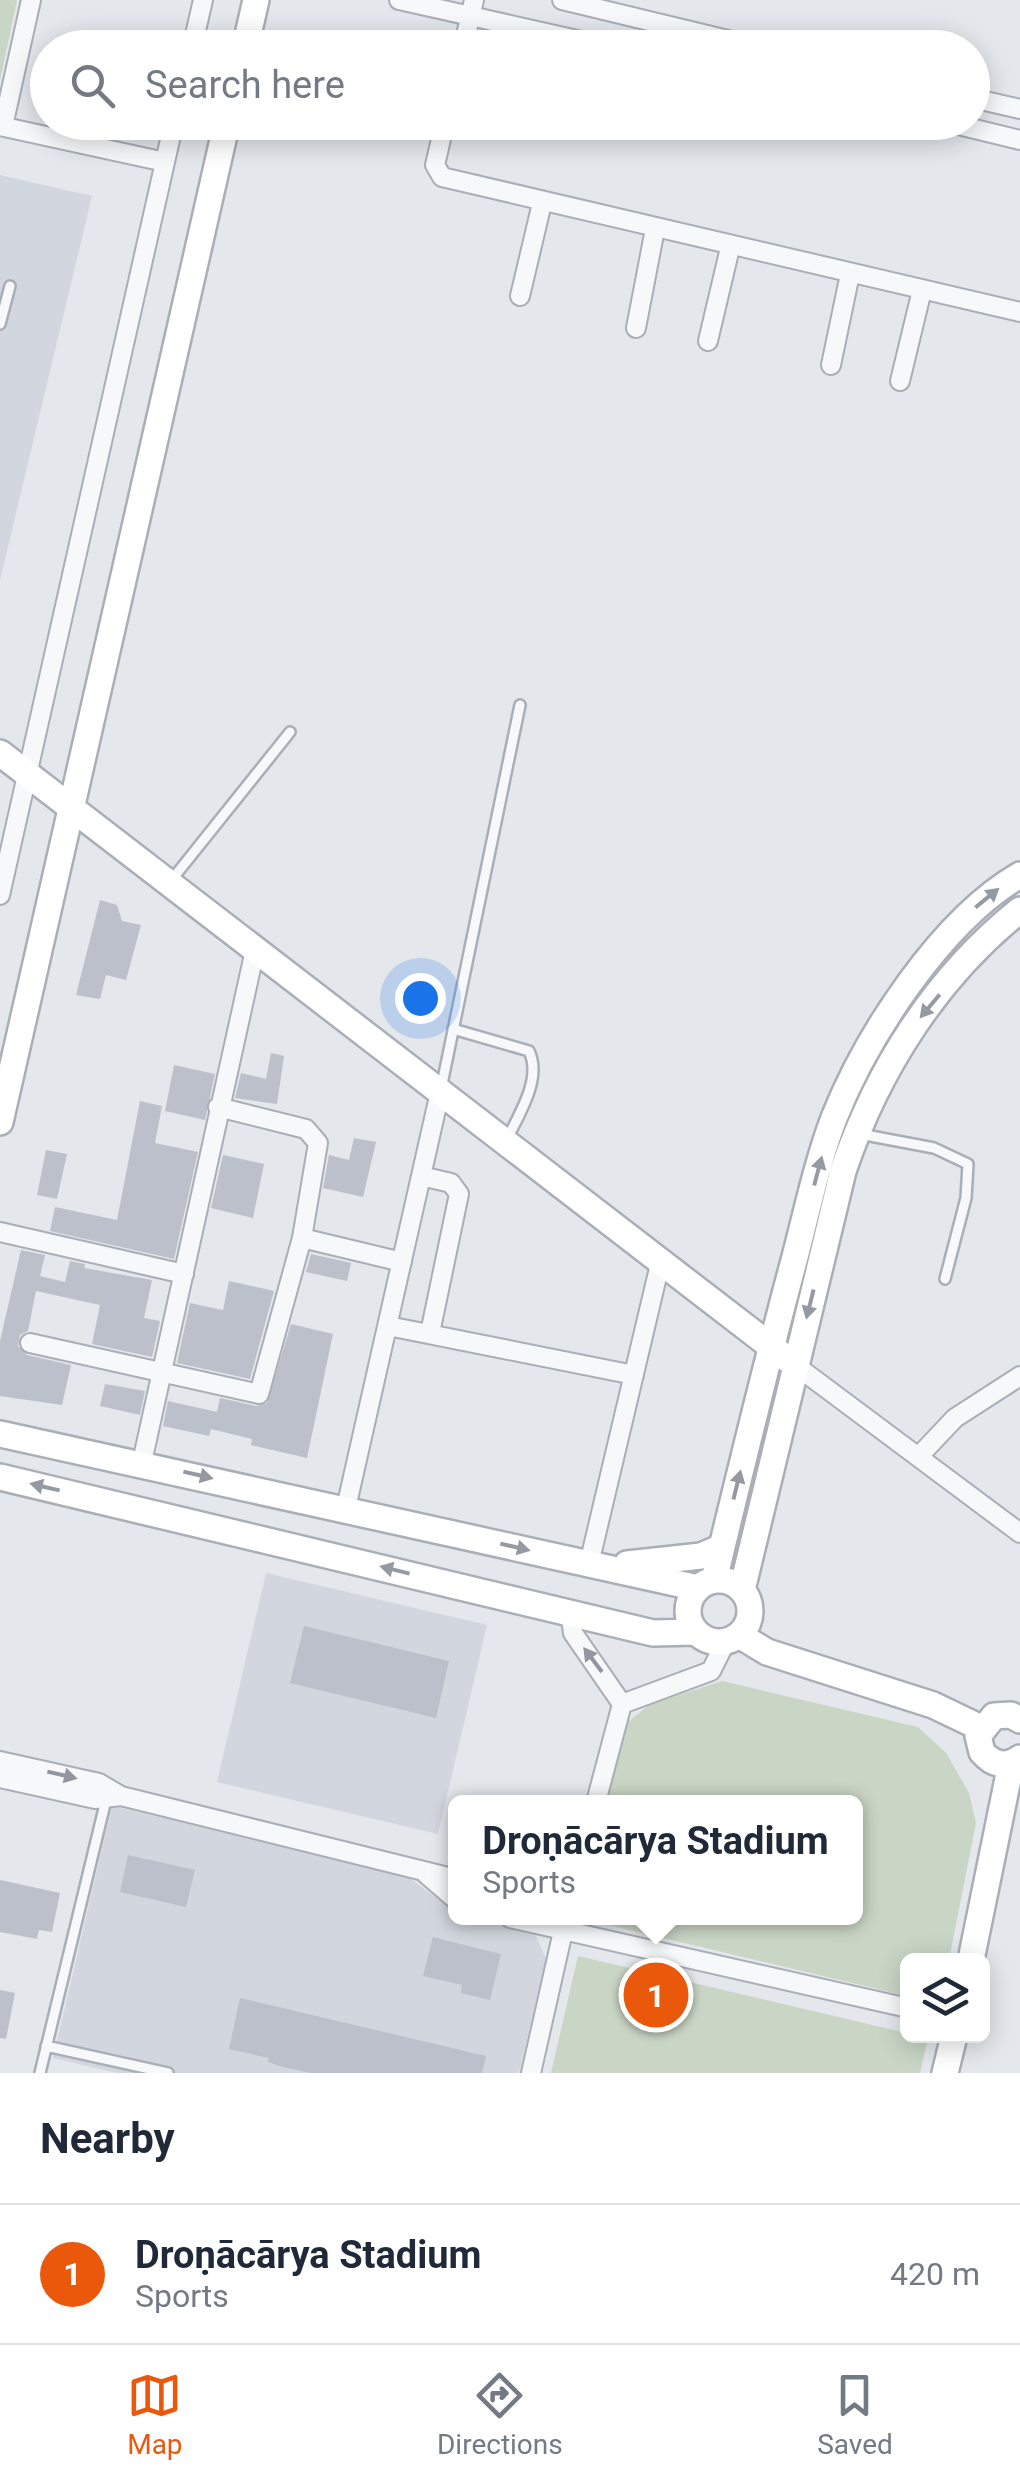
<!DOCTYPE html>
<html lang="en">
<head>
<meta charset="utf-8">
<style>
  body { margin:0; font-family:Roboto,sans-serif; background:#f2f2f3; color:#1f2937 }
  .controls { position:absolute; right:30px; bottom:30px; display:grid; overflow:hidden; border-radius:15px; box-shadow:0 5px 25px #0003 }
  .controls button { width:90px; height:90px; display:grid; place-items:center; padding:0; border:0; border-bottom:2px solid #e0e1e3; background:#fff; color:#1f2937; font:50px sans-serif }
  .you { position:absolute; left:420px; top:998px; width:35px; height:35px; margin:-25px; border:8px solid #fff; border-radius:50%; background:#1a73e8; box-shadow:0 0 0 15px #1a73e833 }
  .badge { display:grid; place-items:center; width:65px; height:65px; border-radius:50%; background:#ea580c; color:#fff; font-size:32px; font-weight:700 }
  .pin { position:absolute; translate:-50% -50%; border:5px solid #fff; box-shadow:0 2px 10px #0006 }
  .popup { position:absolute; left:448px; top:1795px; width:415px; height:130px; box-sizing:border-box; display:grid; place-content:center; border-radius:15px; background:#fff; filter:drop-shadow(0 2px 8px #0005); font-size:32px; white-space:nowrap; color:#747a83 }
  .popup b { font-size:38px; color:#1f2937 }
  .popup::after { content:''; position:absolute; left:50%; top:100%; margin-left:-20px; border:20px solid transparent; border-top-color:#fff }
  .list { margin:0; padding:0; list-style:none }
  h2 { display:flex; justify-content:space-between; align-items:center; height:130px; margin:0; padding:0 40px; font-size:42px }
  h2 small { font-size:32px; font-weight:400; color:#747a83 }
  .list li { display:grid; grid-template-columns:65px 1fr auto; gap:30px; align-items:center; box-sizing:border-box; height:140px; padding:0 40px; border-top:2px solid #e0e1e3 }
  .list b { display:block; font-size:38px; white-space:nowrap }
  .list p { margin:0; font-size:32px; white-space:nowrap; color:#747a83 }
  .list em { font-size:32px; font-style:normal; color:#747a83 }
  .icon { flex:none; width:55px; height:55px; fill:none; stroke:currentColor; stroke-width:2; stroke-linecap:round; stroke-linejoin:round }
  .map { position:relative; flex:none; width:1020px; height:2073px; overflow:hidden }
  .search { position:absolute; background:#fff; box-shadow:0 5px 25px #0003; left:30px; right:30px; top:30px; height:110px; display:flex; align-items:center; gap:25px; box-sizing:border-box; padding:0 35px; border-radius:55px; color:#747a83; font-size:38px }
  .sheet { height:270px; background:#fff }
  nav { display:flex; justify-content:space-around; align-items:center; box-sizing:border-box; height:140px; border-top:2px solid #e0e1e3; background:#fff; font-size:28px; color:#747a83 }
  nav a { display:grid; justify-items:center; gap:5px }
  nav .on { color:#ea580c }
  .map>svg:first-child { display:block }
  .built { fill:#d2d6de }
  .green { fill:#c9d6c5 }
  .building { fill:#bbc0ca }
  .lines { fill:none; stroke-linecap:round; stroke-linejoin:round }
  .lane-casing { stroke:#a9aeb7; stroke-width:14 }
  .street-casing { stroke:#a9aeb7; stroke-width:22 }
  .secondary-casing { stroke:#a9aeb7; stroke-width:30 }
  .lane { stroke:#f7f8fa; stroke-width:9 }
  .street { stroke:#f7f8fa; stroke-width:18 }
  .secondary { stroke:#fff; stroke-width:25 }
  .oneway { fill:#959aa2 }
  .oneway2 { fill:#9196a0 }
</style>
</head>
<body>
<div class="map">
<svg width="1020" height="2073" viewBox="0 0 1020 2073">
  <rect width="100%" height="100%" fill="#e4e7ec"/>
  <path class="built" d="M 0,175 L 92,196 L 0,580 Z
    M 266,1573 L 487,1625 L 438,1834 L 217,1782 Z
    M 112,1806 L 404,1874 L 456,1912 L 456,1918 L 476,1918 L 535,1934 L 546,1959 L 519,2073 L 117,2073 L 53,2058 Z"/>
  <path class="green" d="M 0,0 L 17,0 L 0,81 Z
    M 722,1681 L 918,1727 L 946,1753 L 969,1793 L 976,1823 L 949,1960 L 908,1960 L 907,1996 L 579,1918 L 856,1918 L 856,1802 L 605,1802 L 622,1727 L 650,1704 Z
    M 578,1956 L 928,2038 L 920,2073 L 551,2073 Z"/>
  <path class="building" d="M 100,900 L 117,905 L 122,921 L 141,925 L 126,980 L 106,975 L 100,999 L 76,995 Z
    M 271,1053 L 284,1056 L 277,1104 L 235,1098 L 241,1073 L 266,1079 Z
    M 174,1065 L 215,1074 L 205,1120 L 165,1111 Z
    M 140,1101 L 162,1106 L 155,1143 L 198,1152 L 174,1259 L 50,1231 L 55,1207 L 117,1220 Z
    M 354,1138 L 376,1142 L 363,1197 L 323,1188 L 329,1155 L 349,1160 Z
    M 46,1150 L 67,1154 L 57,1199 L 37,1195 Z
    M 223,1155 L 264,1164 L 253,1218 L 211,1208 Z
    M 21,1250 L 45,1255 L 40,1276 L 65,1282 L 70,1261 L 85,1264 L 84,1268 L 152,1280 L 144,1318 L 160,1321 L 152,1357 L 92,1344 L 100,1305 L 36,1291 L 28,1331 L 20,1335 L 18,1346 L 27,1355 L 71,1365 L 62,1405 L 0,1396 L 0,1341 Z
    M 311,1254 L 351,1263 L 347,1281 L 306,1272 Z
    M 229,1281 L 274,1291 L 250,1379 L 177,1363 L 190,1303 L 223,1310 Z
    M 291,1324 L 333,1334 L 307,1458 L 251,1445 L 252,1439 L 211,1429 L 209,1436 L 163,1426 L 168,1401 L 217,1412 L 220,1398 L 256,1406 L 267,1403 Z
    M 105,1384 L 145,1391 L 140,1415 L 100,1406 Z
    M 304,1626 L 449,1661 L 436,1718 L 290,1683 Z
    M 128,1855 L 195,1870 L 186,1907 L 120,1892 Z
    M 0,1880 L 60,1893 L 52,1932 L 39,1930 L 37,1939 L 0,1932 Z
    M 433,1937 L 501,1954 L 490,2000 L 461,1993 L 462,1985 L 423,1976 Z
    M 0,1990 L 15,1993 L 6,2039 L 0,2038 Z
    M 240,1998 L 486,2056 L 482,2073 L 311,2073 L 283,2067 L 268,2062 L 269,2058 L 229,2049 Z"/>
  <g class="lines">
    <defs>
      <path id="lane" d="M 0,324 L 10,286
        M 170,882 L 290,732
        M 453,1029 L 529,1051 C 542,1078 520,1113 508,1137
        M 441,1089 L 520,705
        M 860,1134 L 934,1148 L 968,1164 L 966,1198 L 945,1279
        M 46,2046 L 168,2073
        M 40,2073 L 106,1800"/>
      <path id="street" d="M 399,0 L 613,48
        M 562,0 L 761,48
        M 192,48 L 203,0
        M 463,48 L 474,0
        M 972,98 L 1020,109
        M 445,122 L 435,165 L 442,177 L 1020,312
        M 946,122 L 1020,140
        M 0,126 L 165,162
        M 3,126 L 31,0
        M 520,296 L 542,203
        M 636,328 L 655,229
        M 708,341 L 730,248
        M 831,365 L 850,274
        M 900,381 L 922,290
        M 0,895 L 174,122
        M 421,1176 L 451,1183 L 459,1194 L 430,1333
        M 0,1232 L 184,1274
        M 302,1238 L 402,1262
        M 388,1326 L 634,1375
        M 30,1343 L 259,1394 L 302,1238 L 318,1143 L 306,1129 L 218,1107
        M 795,1365 L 1020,1533
        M 920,1455 L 955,1418 L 1020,1376
        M 142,1462 L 255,950
        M 346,1508 L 440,1092
        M 589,1564 L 660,1264
        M 570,1612 L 573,1633 L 622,1704 L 596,1802
        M 622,1704 L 711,1671 L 726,1641
        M 0,1761 L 99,1783 L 121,1796 L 456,1879
        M 0,1778 L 95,1799 L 121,1796
        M 426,1874 L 456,1900
        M 510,1918 L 908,2008
        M 531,2073 L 566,1918"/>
      <path id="secondary" d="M 245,48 L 256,0
        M 0,753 L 795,1365
        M 0,1122 L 227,122
        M 0,1434 L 698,1588
        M 0,1477 L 653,1633 L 695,1632
        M 627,1564 L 701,1556 L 722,1547
        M688 1611a31 31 0 1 1 62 0a31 31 0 1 1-62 0Z
        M 714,1580 C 740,1472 766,1364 795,1257 C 807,1211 817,1163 834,1118 C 867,1035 942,920 1020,875
        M 742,1590 L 843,1171 C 877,1070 936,977 1020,910
        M 739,1635 L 767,1652 L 933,1705 L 981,1728
        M 1020,1720 L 1011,1715 L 994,1716 L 978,1736 L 982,1752 C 993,1765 1006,1768 1020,1758
        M 971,1960 L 1011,1764
        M 945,2073 L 954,2036"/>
    </defs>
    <use href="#lane" class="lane-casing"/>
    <use href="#street" class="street-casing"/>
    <use href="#secondary" class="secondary-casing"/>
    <use href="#lane" class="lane"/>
    <use href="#street" class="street"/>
    <use href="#secondary" class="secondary"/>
  </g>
  <defs><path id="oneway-solid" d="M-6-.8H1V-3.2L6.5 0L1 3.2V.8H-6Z" transform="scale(2.5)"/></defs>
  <g class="oneway">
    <use href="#oneway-solid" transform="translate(987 898) rotate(-39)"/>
    <use href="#oneway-solid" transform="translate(930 1006) rotate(130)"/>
    <use href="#oneway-solid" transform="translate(818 1171) rotate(-75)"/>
    <use href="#oneway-solid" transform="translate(810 1304) rotate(104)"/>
    <use href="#oneway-solid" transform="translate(198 1475) rotate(13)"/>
    <use href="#oneway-solid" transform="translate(737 1485) rotate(-76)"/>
    <use href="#oneway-solid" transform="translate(45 1487) rotate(-167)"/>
    <use href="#oneway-solid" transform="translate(515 1547) rotate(13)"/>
    <use href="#oneway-solid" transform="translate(395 1570) rotate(-166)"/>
  </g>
  <g class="oneway2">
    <use href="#oneway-solid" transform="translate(593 1660) rotate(-127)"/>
    <use href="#oneway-solid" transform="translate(62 1775) rotate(13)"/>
  </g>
</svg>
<div class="controls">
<button><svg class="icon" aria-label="layers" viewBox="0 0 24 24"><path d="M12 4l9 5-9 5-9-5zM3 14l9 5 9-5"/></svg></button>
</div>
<div class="you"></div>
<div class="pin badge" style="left:656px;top:1995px">1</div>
<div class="popup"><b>Droṇācārya Stadium</b>Sports</div>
<div class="search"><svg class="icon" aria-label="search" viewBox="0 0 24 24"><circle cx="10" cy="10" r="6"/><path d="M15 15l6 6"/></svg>Search here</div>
</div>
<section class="sheet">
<h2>Nearby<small></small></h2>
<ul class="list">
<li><span class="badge">1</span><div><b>Droṇācārya Stadium</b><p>Sports</p></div><em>420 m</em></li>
</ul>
</section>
<nav>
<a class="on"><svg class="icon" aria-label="map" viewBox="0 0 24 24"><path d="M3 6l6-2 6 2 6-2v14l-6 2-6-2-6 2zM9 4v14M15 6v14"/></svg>Map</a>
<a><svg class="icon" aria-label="directions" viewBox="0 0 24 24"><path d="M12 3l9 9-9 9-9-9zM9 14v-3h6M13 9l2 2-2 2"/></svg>Directions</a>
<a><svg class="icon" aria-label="saved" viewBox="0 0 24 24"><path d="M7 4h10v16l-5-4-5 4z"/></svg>Saved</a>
</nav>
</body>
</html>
